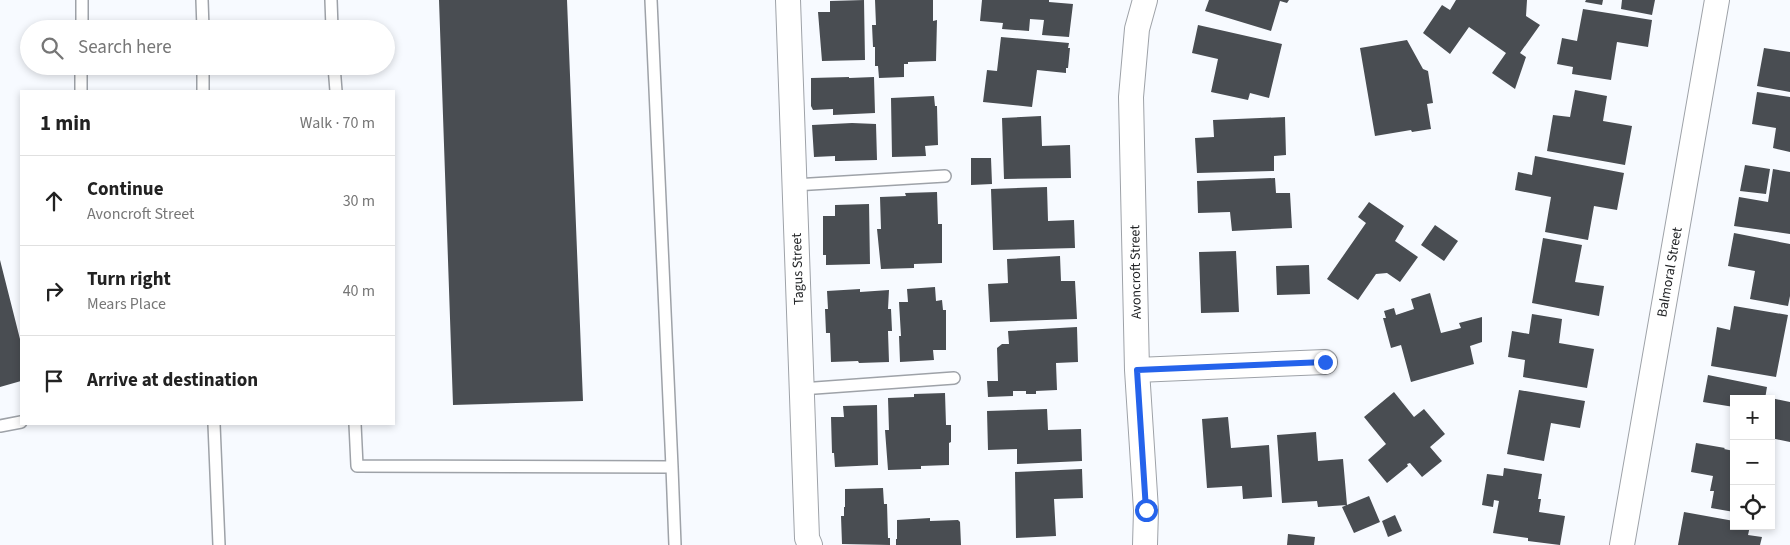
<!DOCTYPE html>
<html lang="en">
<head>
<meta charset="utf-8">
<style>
  body { margin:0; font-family:"Source Sans 3",sans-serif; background:#f2f2f2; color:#222 }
  .controls { position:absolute; right:15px; bottom:15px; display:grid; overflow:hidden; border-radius:0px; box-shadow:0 2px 8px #0003 }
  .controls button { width:45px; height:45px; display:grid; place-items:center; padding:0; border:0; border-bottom:1px solid #e0e0e0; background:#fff; color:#222; font:25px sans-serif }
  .stop { position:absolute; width:15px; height:15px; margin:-11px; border:4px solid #2563eb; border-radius:50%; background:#fff }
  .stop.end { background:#2563eb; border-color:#fff; box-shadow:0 1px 5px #0008 }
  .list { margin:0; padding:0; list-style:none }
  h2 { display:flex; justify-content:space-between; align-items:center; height:65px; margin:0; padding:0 20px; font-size:21px }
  h2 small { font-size:16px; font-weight:400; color:#767676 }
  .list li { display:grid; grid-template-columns:32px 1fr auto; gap:15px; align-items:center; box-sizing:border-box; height:90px; padding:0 20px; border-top:1px solid #e0e0e0 }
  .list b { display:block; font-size:19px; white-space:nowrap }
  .list p { margin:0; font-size:16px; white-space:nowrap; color:#767676 }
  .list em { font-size:16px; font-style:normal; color:#767676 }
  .icon { flex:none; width:28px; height:28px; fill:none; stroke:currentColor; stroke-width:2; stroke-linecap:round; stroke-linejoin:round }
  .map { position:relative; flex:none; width:1790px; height:545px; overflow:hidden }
  .search { position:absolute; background:#fff; box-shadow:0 2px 8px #0003; left:20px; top:20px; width:375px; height:55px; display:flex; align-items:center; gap:12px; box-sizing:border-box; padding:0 18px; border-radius:28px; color:#767676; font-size:19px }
  .panel { position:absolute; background:#fff; box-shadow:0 2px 8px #0003; left:20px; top:90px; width:375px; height:335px; border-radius:0px }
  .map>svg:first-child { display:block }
  .building { fill:#494d52 }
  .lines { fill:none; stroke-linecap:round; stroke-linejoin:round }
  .service-casing { stroke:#9ea2a8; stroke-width:14 }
  .minor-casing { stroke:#9ea2a8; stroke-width:26 }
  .service { stroke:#fff; stroke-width:11 }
  .minor { stroke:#fff; stroke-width:24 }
  .route { stroke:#2563eb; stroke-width:6 }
  .labels { text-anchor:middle; stroke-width:5; stroke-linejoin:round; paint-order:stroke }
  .street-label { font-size:14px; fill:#222426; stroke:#fff }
</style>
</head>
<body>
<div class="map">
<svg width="1790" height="545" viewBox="0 0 1790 545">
  <rect width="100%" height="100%" fill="#f7faff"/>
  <path class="building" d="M 439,0 L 567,0 L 583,401 L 453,405 Z
    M 864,0 L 865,60 L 822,61 L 818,12 L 830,12 L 830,1 Z
    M 875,0 L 933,0 L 933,21 L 937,20 L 936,61 L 908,62 L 908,64 L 904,64 L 904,77 L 879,78 L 878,66 L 875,66 L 875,47 L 873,47 L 872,25 L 876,25 Z
    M 982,0 L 1049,0 L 1049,2 L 1073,4 L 1069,37 L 1042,35 L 1044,20 L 1030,19 L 1029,31 L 1002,29 L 1003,23 L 980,21 Z
    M 1209,0 L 1289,0 L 1287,3 L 1280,1 L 1271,31 L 1205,11 Z
    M 1456,0 L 1527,0 L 1526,16 L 1540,25 L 1520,53 L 1526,57 L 1515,89 L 1492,73 L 1506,53 L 1469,27 L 1450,54 L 1423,33 L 1442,5 L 1450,10 Z
    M 1586,0 L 1603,0 L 1602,5 L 1585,2 Z
    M 1622,0 L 1655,0 L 1652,15 L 1621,9 Z
    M 1583,9 L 1652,20 L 1648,47 L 1617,42 L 1611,80 L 1572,74 L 1573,67 L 1557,64 L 1562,38 L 1577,41 Z
    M 1198,25 L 1282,44 L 1269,98 L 1250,93 L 1248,100 L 1211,92 L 1218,59 L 1192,53 Z
    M 1001,37 L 1069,43 L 1068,48 L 1070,48 L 1068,68 L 1066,68 L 1066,73 L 1037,70 L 1032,107 L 983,102 L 987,70 L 997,71 Z
    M 1407,40 L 1423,69 L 1428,71 L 1433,103 L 1427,104 L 1431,129 L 1412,132 L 1411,130 L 1375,136 L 1360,48 Z
    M 1764,48 L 1790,52 L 1790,92 L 1757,86 Z
    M 849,77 L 849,78 L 874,77 L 875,113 L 833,115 L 833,109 L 813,110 L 811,106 L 811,78 Z
    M 1575,90 L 1607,96 L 1603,121 L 1632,126 L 1625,165 L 1547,151 L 1553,115 L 1570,117 Z
    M 1757,92 L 1790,97 L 1790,152 L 1773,148 L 1776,128 L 1752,124 Z
    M 934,96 L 935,106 L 937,106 L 938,145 L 925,146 L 926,156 L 892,157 L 891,98 Z
    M 1041,116 L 1042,146 L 1070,145 L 1071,178 L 1004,179 L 1002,118 Z
    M 1285,117 L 1286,155 L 1274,156 L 1274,171 L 1197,173 L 1195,138 L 1214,137 L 1213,120 Z
    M 852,123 L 876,124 L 877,160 L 838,161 L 835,161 L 835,156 L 814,157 L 812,125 Z
    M 1535,156 L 1624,173 L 1617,210 L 1594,206 L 1588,240 L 1545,232 L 1551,197 L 1515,190 L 1518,172 L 1532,175 Z
    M 971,158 L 991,158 L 992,184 L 971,185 Z
    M 1745,165 L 1770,169 L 1766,194 L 1740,191 Z
    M 1773,169 L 1790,172 L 1790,234 L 1734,226 L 1739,197 L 1768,202 Z
    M 1275,178 L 1276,193 L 1290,193 L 1292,228 L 1232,231 L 1230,212 L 1198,213 L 1197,181 Z
    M 1047,187 L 1048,221 L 1074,220 L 1075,248 L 993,250 L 991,189 Z
    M 937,192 L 938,224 L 942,224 L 942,263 L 914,264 L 914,268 L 881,269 L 877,229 L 881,229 L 880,197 L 906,196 L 905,193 Z
    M 1369,202 L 1404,226 L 1395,241 L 1418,257 L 1400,282 L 1387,273 L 1376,274 L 1358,300 L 1327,279 L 1366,223 L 1358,217 Z
    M 869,204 L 870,264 L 826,265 L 826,255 L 823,255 L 823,216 L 835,216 L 835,205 Z
    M 1435,225 L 1458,241 L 1444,261 L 1421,245 Z
    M 1734,233 L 1790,244 L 1790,296 L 1788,306 L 1750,299 L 1755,271 L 1728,266 Z
    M 1543,238 L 1582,245 L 1575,282 L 1604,286 L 1599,316 L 1532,303 Z
    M 1236,251 L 1239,312 L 1201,313 L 1199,252 Z
    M 1060,256 L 1061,281 L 1075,281 L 1077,319 L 990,322 L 988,284 L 1008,283 L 1007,259 Z
    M 0,260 L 21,343 L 21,381 L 0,387 Z
    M 1309,265 L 1310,294 L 1277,295 L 1276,266 Z
    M 935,287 L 936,301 L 942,300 L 943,310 L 946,310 L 946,350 L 933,350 L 934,360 L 900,362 L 899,336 L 901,336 L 899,302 L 908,302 L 907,289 Z
    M 860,289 L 860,292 L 889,290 L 888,309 L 891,309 L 892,331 L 888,331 L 889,362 L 859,363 L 858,361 L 831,362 L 830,333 L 826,333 L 825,309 L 828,309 L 827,291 Z
    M 1430,293 L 1441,333 L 1461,328 L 1459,323 L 1482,317 L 1482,342 L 1470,346 L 1474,364 L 1411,382 L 1401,345 L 1391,348 L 1383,318 L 1386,318 L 1384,311 L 1394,308 L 1396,315 L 1414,309 L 1411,299 Z
    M 1734,306 L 1788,315 L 1776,377 L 1711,366 L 1717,327 L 1730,330 Z
    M 1532,314 L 1562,319 L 1559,343 L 1594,349 L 1587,388 L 1523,377 L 1525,360 L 1508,357 L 1512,331 L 1529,334 Z
    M 1077,327 L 1078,362 L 1056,363 L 1057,390 L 1036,391 L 1036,394 L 1026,394 L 1026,391 L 1013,391 L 1013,396 L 988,397 L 987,381 L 998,381 L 997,348 L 1002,344 L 1009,344 L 1008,331 Z
    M 1708,375 L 1767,387 L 1765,399 L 1734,399 L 1734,407 L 1703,402 Z
    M 1519,390 L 1585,401 L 1580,428 L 1551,423 L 1544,461 L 1507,454 Z
    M 1394,392 L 1414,417 L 1424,409 L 1445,434 L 1430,447 L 1442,461 L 1422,477 L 1410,463 L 1407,464 L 1408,466 L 1387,483 L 1368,460 L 1386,444 L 1364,417 Z
    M 945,393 L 946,425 L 951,425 L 951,442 L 949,443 L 949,465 L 921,466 L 921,469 L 888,470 L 885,430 L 889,430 L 888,398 L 914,397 L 914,394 Z
    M 1771,398 L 1790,402 L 1790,442 L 1771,438 Z
    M 877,405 L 878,465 L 835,467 L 834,453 L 832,453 L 831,417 L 844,417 L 843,406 Z
    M 1047,409 L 1048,430 L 1081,429 L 1082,461 L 1017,464 L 1017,449 L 988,450 L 987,411 Z
    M 1228,417 L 1231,448 L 1269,445 L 1272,497 L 1243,499 L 1242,486 L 1207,488 L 1202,419 Z
    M 1316,432 L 1318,461 L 1343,459 L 1347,505 L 1318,507 L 1317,501 L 1282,503 L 1277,435 Z
    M 1696,443 L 1725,448 L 1724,449 L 1734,451 L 1734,512 L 1711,508 L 1714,491 L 1710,491 L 1713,476 L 1691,472 Z
    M 1504,468 L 1542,474 L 1538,499 L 1541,499 L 1539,512 L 1565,516 L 1560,545 L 1528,541 L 1528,538 L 1493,533 L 1499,501 L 1494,500 L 1493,507 L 1482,505 L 1487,474 L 1503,476 Z
    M 1082,469 L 1083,498 L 1054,499 L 1056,536 L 1016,538 L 1015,472 Z
    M 883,488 L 884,504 L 887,504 L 888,538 L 890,538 L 890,545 L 842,544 L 841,516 L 844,516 L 844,507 L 845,507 L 845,489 Z
    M 1369,496 L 1380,522 L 1354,533 L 1342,507 Z
    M 1684,512 L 1734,521 L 1734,526 L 1750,526 L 1748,535 L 1762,537 L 1760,545 L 1678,545 Z
    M 1395,515 L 1402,531 L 1388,537 L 1382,521 Z
    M 930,518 L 930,521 L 958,520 L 960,522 L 961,545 L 896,545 L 896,539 L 897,539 L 897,520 Z
    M 1288,534 L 1315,537 L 1314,545 L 1287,545 Z"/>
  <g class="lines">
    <defs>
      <path id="service" d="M 202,0 L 203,29
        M 331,0 L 332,29
        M 82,29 L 82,0
        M 203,66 L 203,91
        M 334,66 L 336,91
        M 81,91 L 81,66
        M 794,185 L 945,176
        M 801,389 L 954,378
        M 214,424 L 219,545
        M 355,424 L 357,466 L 672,467 L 651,0
        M 0,426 L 21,422
        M 672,467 L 675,545"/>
      <path id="minor" d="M 788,0 L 807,538 L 810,545
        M 1145,0 L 1137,29 L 1131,97 L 1137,370 L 1146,510 L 1145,545
        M 1137,370 L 1325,362
        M 1622,545 L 1717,0"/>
    </defs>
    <use href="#service" class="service-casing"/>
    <use href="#minor" class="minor-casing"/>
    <use href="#service" class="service"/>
    <use href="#minor" class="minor"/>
  </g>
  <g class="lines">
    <path class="route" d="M 1146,510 L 1137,370 L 1325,362"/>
  </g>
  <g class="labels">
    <g class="street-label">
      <text transform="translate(797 269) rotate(-92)" y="5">Tagus Street</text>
      <text transform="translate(1135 272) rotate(-91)" y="5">Avoncroft Street</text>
      <text transform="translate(1669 272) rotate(-80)" y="5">Balmoral Street</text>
    </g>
  </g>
</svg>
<div class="controls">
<button>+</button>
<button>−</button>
<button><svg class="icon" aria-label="locate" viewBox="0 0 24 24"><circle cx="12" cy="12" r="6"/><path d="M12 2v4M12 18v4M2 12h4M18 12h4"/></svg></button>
</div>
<div class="stop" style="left:1146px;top:510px"></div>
<div class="stop end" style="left:1325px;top:362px"></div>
<div class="search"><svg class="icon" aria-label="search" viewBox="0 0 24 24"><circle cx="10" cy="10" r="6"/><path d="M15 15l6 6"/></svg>Search here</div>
<section class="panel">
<h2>1 min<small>Walk · 70 m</small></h2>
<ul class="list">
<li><svg class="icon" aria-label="ahead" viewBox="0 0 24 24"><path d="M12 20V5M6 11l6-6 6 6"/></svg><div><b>Continue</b><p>Avoncroft Street</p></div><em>30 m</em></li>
<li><svg class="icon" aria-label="right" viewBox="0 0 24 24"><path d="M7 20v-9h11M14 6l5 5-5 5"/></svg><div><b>Turn right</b><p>Mears Place</p></div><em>40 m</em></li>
<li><svg class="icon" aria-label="arrive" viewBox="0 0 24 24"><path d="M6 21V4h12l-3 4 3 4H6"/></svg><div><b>Arrive at destination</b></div></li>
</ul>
</section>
</div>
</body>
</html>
